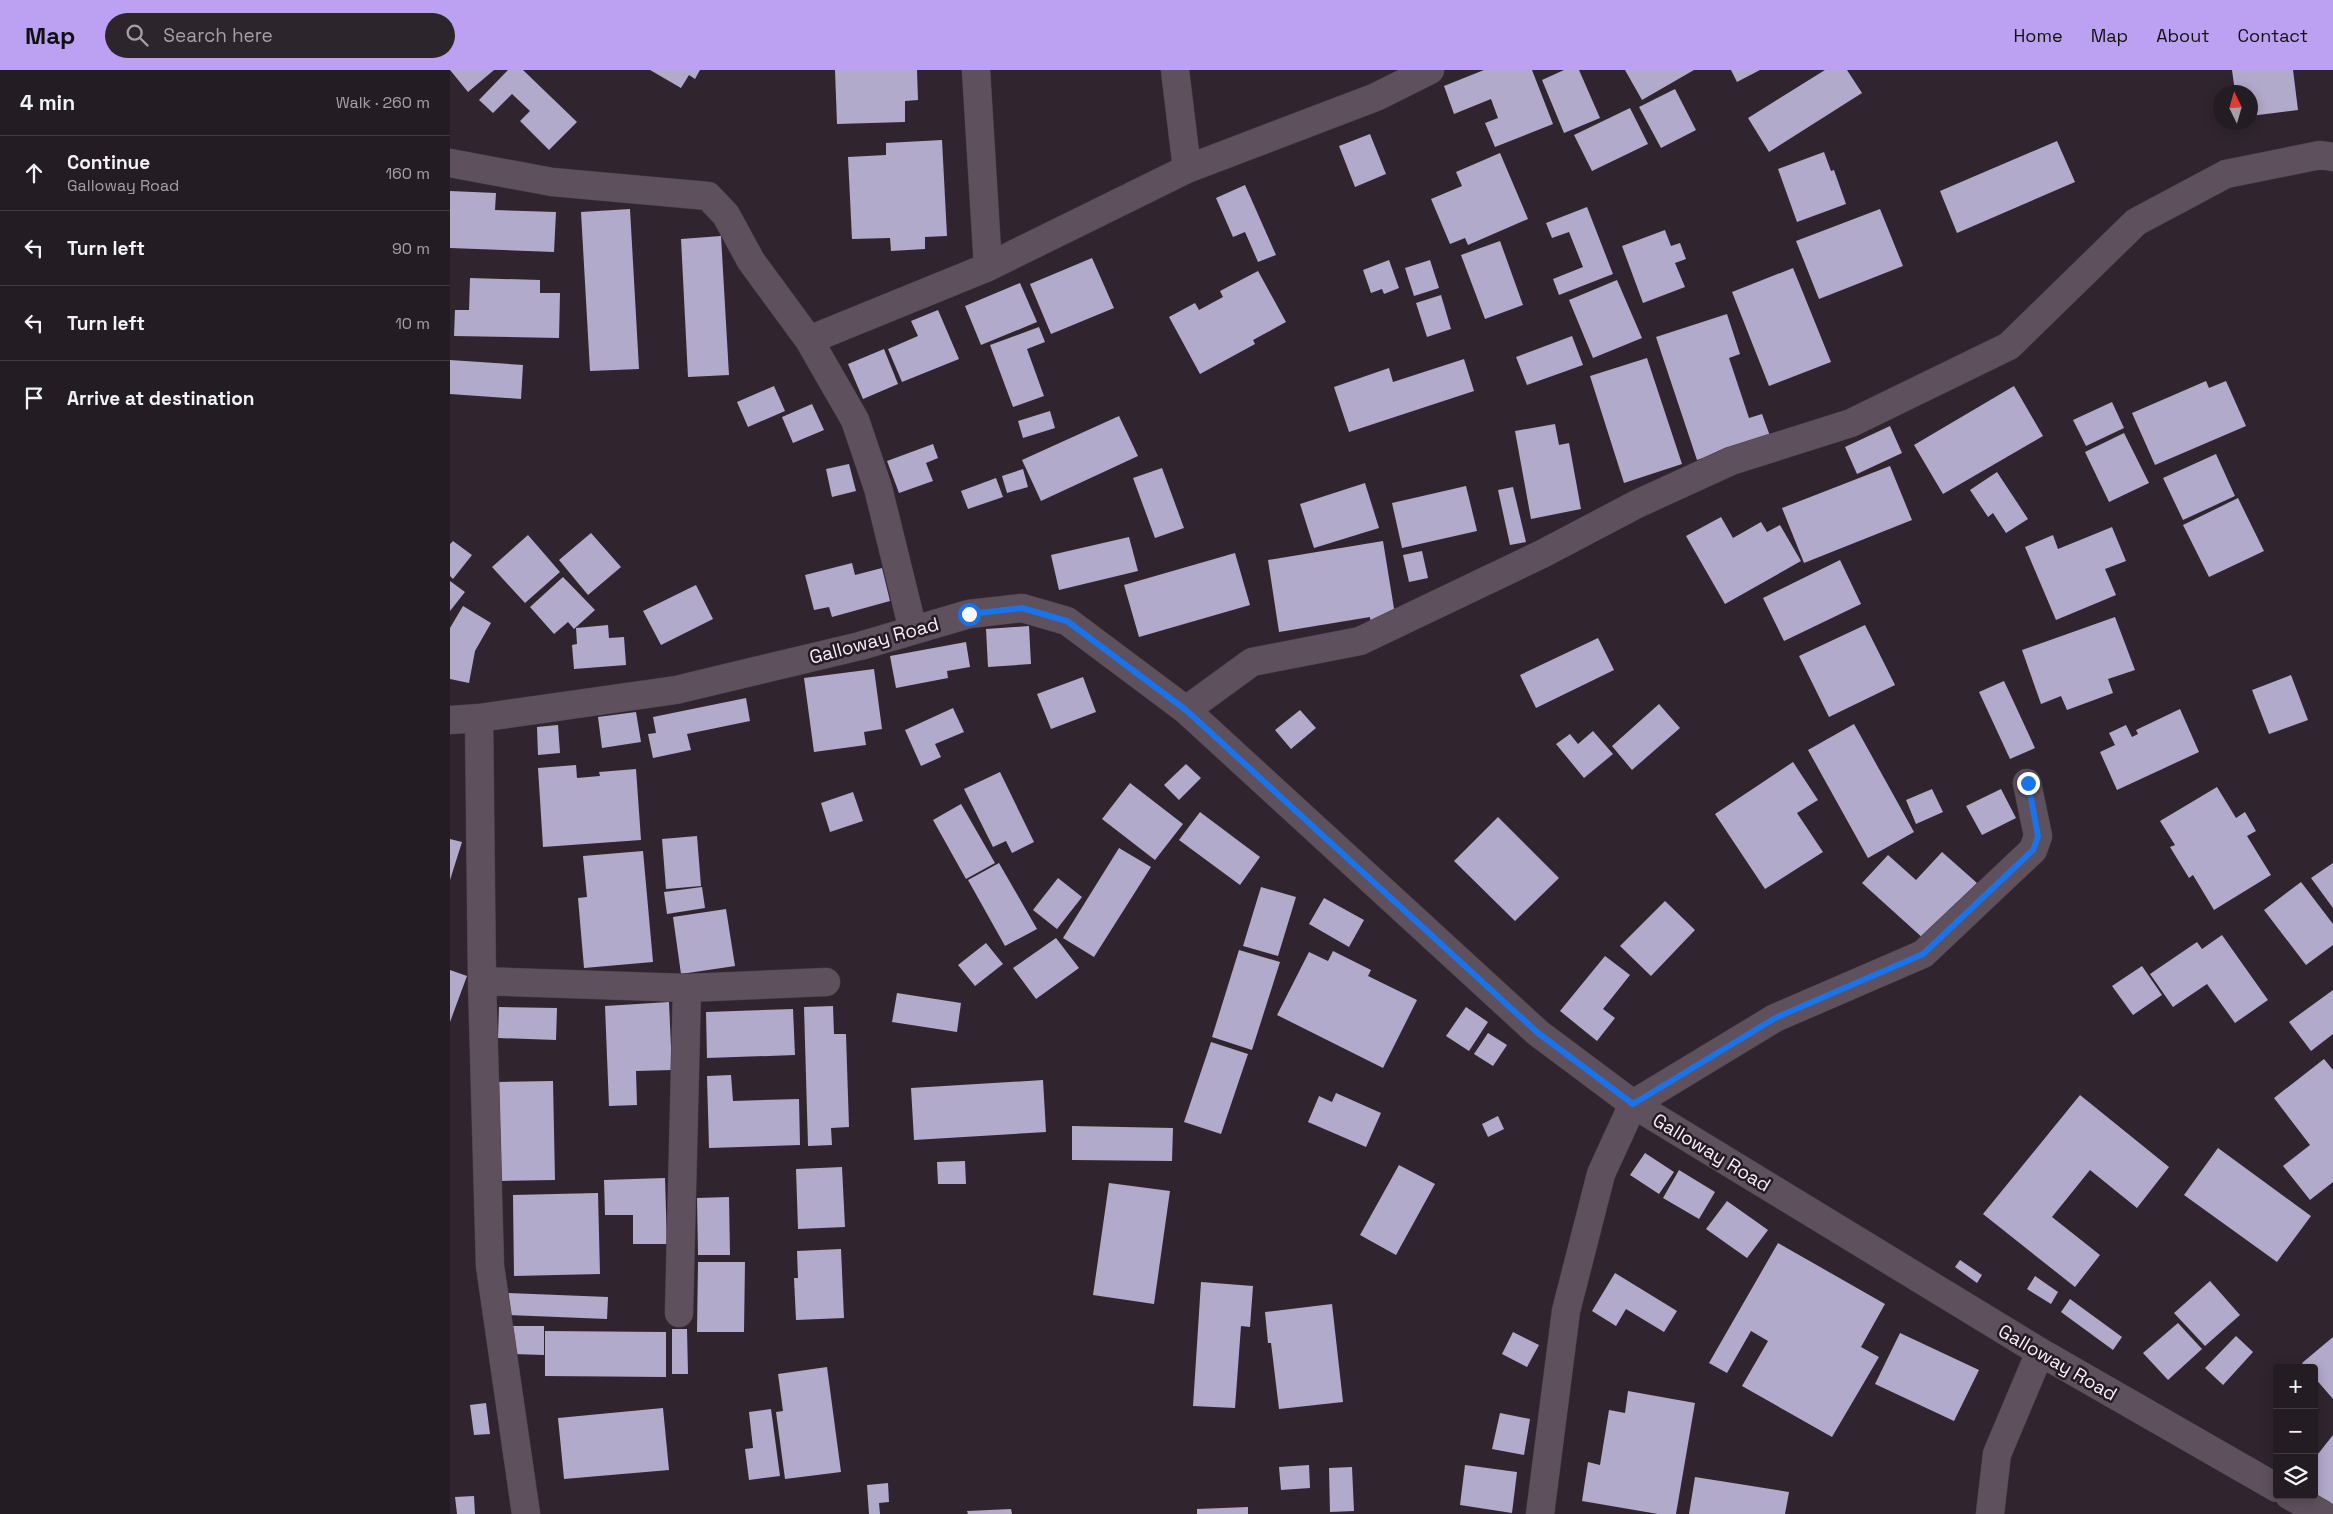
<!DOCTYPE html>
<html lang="en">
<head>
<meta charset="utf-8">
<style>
  body { margin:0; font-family:"Space Grotesk",sans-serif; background:#2c252b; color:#f1f3f6 }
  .controls { position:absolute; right:15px; bottom:15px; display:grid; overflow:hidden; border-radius:5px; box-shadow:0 2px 12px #0003 }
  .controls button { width:45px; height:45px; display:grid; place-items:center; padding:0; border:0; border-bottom:1px solid #413a41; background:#241c23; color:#f1f3f6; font:25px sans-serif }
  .compass { position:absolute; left:1763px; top:15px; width:45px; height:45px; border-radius:50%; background:#241c23; box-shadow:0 2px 12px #0003; rotate:355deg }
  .stop { position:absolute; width:15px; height:15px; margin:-11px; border:4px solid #1a73e8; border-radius:50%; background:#fff }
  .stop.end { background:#1a73e8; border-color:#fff; box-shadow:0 1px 5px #0008 }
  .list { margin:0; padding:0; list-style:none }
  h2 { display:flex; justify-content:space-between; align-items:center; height:65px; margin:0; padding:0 20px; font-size:21px }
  h2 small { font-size:16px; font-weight:400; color:#a3a1a6 }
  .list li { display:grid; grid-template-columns:32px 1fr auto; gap:15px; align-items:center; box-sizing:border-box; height:75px; padding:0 20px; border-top:1px solid #413a41 }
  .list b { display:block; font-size:19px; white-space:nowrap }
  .list p { margin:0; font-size:16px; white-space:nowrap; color:#a3a1a6 }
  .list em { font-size:16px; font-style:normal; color:#a3a1a6 }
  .icon { flex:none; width:28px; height:28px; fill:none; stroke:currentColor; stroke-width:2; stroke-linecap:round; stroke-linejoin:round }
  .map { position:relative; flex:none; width:1883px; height:1444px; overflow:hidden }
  header { display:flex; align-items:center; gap:30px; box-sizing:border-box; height:70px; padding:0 25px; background:#bca0f2; color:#111 }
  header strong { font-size:24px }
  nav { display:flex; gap:28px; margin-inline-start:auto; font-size:18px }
  .search { width:350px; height:45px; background:#2c252b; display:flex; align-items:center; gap:12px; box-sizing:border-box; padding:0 18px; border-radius:28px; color:#a3a1a6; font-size:19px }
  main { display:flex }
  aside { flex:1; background:#241c23 }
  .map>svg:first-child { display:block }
  .building { fill:#b2aaca }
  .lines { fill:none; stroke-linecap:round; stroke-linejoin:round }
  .minor-casing { stroke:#494048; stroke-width:29 }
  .minor { stroke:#5e515d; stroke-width:28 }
  .route { stroke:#1a73e8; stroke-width:6 }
  .labels { text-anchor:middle; stroke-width:5; stroke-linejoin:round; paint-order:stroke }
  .street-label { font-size:19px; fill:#f7eff6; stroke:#261b25 }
</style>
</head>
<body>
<header>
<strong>Map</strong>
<div class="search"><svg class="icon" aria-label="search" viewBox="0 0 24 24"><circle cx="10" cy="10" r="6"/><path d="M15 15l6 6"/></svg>Search here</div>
<nav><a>Home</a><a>Map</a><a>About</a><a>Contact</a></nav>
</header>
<main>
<aside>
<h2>4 min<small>Walk · 260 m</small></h2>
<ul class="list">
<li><svg class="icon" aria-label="ahead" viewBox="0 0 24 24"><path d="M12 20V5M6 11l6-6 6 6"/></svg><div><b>Continue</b><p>Galloway Road</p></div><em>160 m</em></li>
<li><svg class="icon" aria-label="left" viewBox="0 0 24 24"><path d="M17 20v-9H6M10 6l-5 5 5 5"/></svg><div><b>Turn left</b></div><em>90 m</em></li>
<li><svg class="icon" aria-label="left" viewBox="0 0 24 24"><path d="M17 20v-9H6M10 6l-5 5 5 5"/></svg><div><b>Turn left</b></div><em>10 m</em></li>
<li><svg class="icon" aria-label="arrive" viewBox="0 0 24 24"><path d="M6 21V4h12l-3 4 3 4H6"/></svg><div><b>Arrive at destination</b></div></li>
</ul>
</aside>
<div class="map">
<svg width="1883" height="1444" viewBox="0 0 1883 1444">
  <rect width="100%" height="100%" fill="#30252f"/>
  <path class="building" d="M 0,0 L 44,0 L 18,22 Z
    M 58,0 L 73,0 L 127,52 L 99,80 L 70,51 L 80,41 L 62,24 L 43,43 L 29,30 Z
    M 200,0 L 250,0 L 245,9 L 239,5 L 231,18 Z
    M 385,0 L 467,0 L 468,30 L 455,31 L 455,52 L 387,54 Z
    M 1034,0 L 1082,0 L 1103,54 L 1045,77 L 1035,53 L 1048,48 L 1041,29 L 1004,44 L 994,16 Z
    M 1114,0 L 1129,0 L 1150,48 L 1114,63 L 1092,10 Z
    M 1175,0 L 1244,0 L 1192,30 Z
    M 1281,0 L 1310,0 L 1287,12 Z
    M 1375,0 L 1397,0 L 1412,23 L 1319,82 L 1298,48 Z
    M 1782,0 L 1843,0 L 1848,40 L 1800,46 L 1800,22 L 1785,22 Z
    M 1225,19 L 1246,60 L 1211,78 L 1189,37 Z
    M 1180,38 L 1198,74 L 1142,101 L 1124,65 Z
    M 920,64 L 936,104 L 905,117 L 889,76 Z
    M 492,70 L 497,166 L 475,167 L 475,179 L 441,181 L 440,168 L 402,169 L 398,87 L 436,85 L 436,73 Z
    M 1607,71 L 1625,112 L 1507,163 L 1490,121 Z
    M 1374,82 L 1381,101 L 1384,100 L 1396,134 L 1347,152 L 1328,99 Z
    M 1050,83 L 1078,149 L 1018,175 L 1015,168 L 1000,174 L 981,129 L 1012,116 L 1006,102 Z
    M 795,115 L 826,185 L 808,192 L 795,162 L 783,167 L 766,128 Z
    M 0,121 L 46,123 L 45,140 L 106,142 L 104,182 L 0,178 Z
    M 1137,137 L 1163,204 L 1109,225 L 1103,209 L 1133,197 L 1119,162 L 1102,168 L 1096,153 Z
    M 180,139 L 189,299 L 140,301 L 131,142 Z
    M 1430,139 L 1453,196 L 1369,229 L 1346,171 Z
    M 1215,160 L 1221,176 L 1230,173 L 1236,189 L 1225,193 L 1235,217 L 1193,233 L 1172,176 Z
    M 271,166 L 279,305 L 238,307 L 231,169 Z
    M 1050,171 L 1073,235 L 1035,249 L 1011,185 Z
    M 642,188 L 664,238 L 601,264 L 580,214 Z
    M 939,190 L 949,218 L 934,224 L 932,219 L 921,223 L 913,200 Z
    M 980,190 L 989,218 L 964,226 L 955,198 Z
    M 1343,198 L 1381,292 L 1319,316 L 1282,222 Z
    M 808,201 L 836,252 L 803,270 L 805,274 L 750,304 L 719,247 L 745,233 L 749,240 L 773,227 L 770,221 Z
    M 20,208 L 90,210 L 90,223 L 110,223 L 109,268 L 4,266 L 5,240 L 19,240 Z
    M 1167,210 L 1192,268 L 1143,288 L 1119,230 Z
    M 570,213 L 587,252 L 531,275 L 515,236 Z
    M 991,225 L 1001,259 L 977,267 L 966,233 Z
    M 488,240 L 509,289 L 452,312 L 438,279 L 468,266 L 461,251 Z
    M 1277,244 L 1290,284 L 1279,288 L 1299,348 L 1312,344 L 1320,366 L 1247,390 L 1206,267 Z
    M 589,257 L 595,272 L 577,279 L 594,326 L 563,337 L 540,275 Z
    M 1122,266 L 1133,295 L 1077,315 L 1066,287 Z
    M 434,279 L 448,314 L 413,329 L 398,294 Z
    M 1197,288 L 1232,394 L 1174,413 L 1140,306 Z
    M 1014,289 L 1024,321 L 899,362 L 884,317 L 939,298 L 943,312 Z
    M 0,290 L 73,295 L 71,329 L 0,324 Z
    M 1756,311 L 1759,318 L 1776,311 L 1796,356 L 1705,395 L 1682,343 Z
    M 324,316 L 335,341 L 298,357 L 287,332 Z
    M 1564,316 L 1593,366 L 1493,424 L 1464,375 Z
    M 1662,332 L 1674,358 L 1636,376 L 1623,350 Z
    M 362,334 L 374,360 L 343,373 L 332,347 Z
    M 600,341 L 605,358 L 573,368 L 568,351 Z
    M 669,346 L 688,386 L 591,431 L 572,390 Z
    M 1105,354 L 1109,375 L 1119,373 L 1131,439 L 1081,449 L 1065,361 Z
    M 1440,356 L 1452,383 L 1407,404 L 1395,377 Z
    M 1674,363 L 1699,413 L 1659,432 L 1635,382 Z
    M 483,374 L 488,388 L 476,393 L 483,411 L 449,423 L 437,391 Z
    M 1766,384 L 1785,426 L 1733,450 L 1713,408 Z
    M 399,394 L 406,421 L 382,427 L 376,399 Z
    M 1440,396 L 1462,450 L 1354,493 L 1332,438 Z
    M 712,398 L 734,458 L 705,468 L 683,408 Z
    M 573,399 L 578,417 L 557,423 L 552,406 Z
    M 1547,402 L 1578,449 L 1556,463 L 1543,443 L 1538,447 L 1520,420 Z
    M 546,408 L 553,427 L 518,439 L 511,421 Z
    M 915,413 L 929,458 L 864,478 L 850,434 Z
    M 1016,416 L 1027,461 L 952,478 L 942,433 Z
    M 1063,417 L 1076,472 L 1060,475 L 1048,420 Z
    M 1788,428 L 1814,481 L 1759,507 L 1733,455 Z
    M 1271,447 L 1283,468 L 1311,452 L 1317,462 L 1330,455 L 1351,491 L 1275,534 L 1236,466 Z
    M 1662,457 L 1676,491 L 1655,499 L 1666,525 L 1606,550 L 1575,477 L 1603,465 L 1608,479 Z
    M 141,463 L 171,497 L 138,525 L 109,490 Z
    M 78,465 L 110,502 L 75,533 L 42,497 Z
    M 679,467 L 688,501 L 609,520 L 601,485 Z
    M 3,471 L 22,485 L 3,509 L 0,506 L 0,474 Z
    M 933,471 L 946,551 L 921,555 L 920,547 L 829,562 L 818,490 Z
    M 972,481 L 978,508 L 959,512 L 953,485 Z
    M 785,483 L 800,535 L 689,567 L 674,515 Z
    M 1390,490 L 1411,534 L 1334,571 L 1313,528 Z
    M 402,493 L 405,505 L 432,498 L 440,531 L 382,547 L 379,537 L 364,540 L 355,505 Z
    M 113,507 L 145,540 L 124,559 L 118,552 L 104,564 L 80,537 Z
    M 0,511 L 15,522 L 0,541 Z
    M 246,515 L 263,549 L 211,575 L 193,541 Z
    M 13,536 L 41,553 L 25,581 L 19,613 L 0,609 L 0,558 Z
    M 1665,547 L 1685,600 L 1658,609 L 1663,623 L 1617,640 L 1611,626 L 1591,634 L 1572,580 Z
    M 158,555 L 159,568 L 174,567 L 176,595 L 124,599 L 122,575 L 127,574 L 126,558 Z
    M 1415,555 L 1445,615 L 1379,647 L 1349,586 Z
    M 579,556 L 581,594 L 538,597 L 536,559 Z
    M 1148,568 L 1164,600 L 1086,638 L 1070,605 Z
    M 516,572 L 520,597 L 497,601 L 498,608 L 446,618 L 440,586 Z
    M 424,599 L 432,659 L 414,662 L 416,675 L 364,682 L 354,608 Z
    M 1841,605 L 1858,650 L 1819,664 L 1802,620 Z
    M 633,607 L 646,642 L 601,659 L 587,624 Z
    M 1554,611 L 1585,678 L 1560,689 L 1529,622 Z
    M 296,628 L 300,651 L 237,664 L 241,680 L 203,688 L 198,664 L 206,663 L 203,647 Z
    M 1209,634 L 1230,658 L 1182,700 L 1162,676 Z
    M 503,638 L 514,662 L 485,674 L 491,687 L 471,696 L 455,660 Z
    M 1730,639 L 1749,682 L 1667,720 L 1650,682 L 1665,675 L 1659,663 L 1676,655 L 1682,667 L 1688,664 L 1686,660 Z
    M 850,640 L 866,658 L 841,679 L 825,660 Z
    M 186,642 L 191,672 L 152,678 L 148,647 Z
    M 1404,654 L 1464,762 L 1418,788 L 1358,680 Z
    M 108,655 L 110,683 L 88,685 L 87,657 Z
    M 1143,661 L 1163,684 L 1134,708 L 1106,674 L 1120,664 L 1128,674 Z
    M 1343,692 L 1368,730 L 1347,743 L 1373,782 L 1315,819 L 1265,744 Z
    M 736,694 L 751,708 L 729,730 L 714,715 Z
    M 126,695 L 127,708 L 150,706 L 149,702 L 186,699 L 191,770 L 93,777 L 88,698 Z
    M 550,702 L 584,772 L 562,783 L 556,771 L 543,777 L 514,719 Z
    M 680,713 L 733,754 L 705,790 L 652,749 Z
    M 1767,717 L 1786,748 L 1795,742 L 1806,761 L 1797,766 L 1821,805 L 1764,840 L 1743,805 L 1739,808 L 1720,777 L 1725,775 L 1710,751 Z
    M 1482,719 L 1493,742 L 1466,754 L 1456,730 Z
    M 1551,719 L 1566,748 L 1532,765 L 1516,736 Z
    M 403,722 L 413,751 L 380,762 L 371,733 Z
    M 511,734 L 545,793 L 516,809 L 483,750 Z
    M 750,742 L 810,787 L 790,815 L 729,770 Z
    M 1048,747 L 1109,808 L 1065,851 L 1004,791 Z
    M 247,766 L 251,816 L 216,819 L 212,769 Z
    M 0,769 L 12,772 L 0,810 Z
    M 669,778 L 701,797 L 644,887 L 613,868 Z
    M 193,781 L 203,892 L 134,898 L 128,828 L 137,827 L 133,786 Z
    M 1492,782 L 1527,813 L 1475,870 L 1412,813 L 1438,785 L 1466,810 Z
    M 549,793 L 587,859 L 555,876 L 518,810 Z
    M 1883,793 L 1883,838 L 1861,808 Z
    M 608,808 L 632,827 L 607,859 L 583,840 Z
    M 1851,812 L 1883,854 L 1883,875 L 1856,895 L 1814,840 Z
    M 252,817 L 255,838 L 217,844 L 214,822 Z
    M 811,817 L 846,827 L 828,886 L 793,876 Z
    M 874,828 L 914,850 L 899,877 L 859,854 Z
    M 1215,831 L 1245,860 L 1201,906 L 1170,876 Z
    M 276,839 L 285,896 L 231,904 L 223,847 Z
    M 1772,865 L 1818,930 L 1785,953 L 1757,914 L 1723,937 L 1700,904 L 1747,872 L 1752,879 Z
    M 606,868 L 629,898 L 586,929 L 563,898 Z
    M 536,873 L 553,894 L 525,916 L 508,895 Z
    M 789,880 L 830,892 L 802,980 L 762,967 Z
    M 883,881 L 921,900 L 918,906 L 967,930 L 933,998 L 827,945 L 859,882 L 878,891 Z
    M 1155,886 L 1180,905 L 1153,939 L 1165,948 L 1147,971 L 1110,941 Z
    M 1692,896 L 1712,925 L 1683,945 L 1662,916 Z
    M 0,900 L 17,906 L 0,952 Z
    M 1883,920 L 1883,964 L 1861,981 L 1839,952 Z
    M 447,923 L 511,933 L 507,962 L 442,952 Z
    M 219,932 L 222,1000 L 186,1001 L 187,1035 L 159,1036 L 155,936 Z
    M 383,936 L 384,964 L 396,964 L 399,1057 L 381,1058 L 382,1075 L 358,1076 L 354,937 Z
    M 49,937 L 107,938 L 106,970 L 48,968 Z
    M 1016,937 L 1038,952 L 1019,981 L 996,966 Z
    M 343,939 L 345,985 L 257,988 L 256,942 Z
    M 1038,963 L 1057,975 L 1043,996 L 1024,984 Z
    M 761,972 L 798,984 L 771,1064 L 734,1052 Z
    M 1874,989 L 1883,1000 L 1883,1112 L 1860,1130 L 1833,1096 L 1860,1075 L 1824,1028 Z
    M 281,1005 L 283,1031 L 349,1029 L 350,1075 L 259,1078 L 257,1006 Z
    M 593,1010 L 596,1062 L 464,1070 L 461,1018 Z
    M 103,1011 L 105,1110 L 49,1111 L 47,1012 Z
    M 886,1023 L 931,1043 L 916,1077 L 858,1052 L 869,1026 L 882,1032 Z
    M 1630,1025 L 1719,1097 L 1687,1138 L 1640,1100 L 1602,1147 L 1650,1185 L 1625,1217 L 1533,1144 Z
    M 1048,1046 L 1054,1059 L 1038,1067 L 1032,1054 Z
    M 622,1056 L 723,1058 L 722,1091 L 622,1090 Z
    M 1768,1078 L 1861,1146 L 1827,1192 L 1734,1125 Z
    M 1195,1083 L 1224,1102 L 1209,1124 L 1180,1105 Z
    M 515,1091 L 516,1114 L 488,1114 L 487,1092 Z
    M 949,1095 L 985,1114 L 946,1185 L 910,1165 Z
    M 392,1097 L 395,1157 L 348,1159 L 346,1099 Z
    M 1229,1100 L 1265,1122 L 1249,1149 L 1213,1128 Z
    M 215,1108 L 217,1174 L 183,1174 L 183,1145 L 155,1145 L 154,1110 Z
    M 659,1113 L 720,1121 L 704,1234 L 643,1225 Z
    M 148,1123 L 150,1204 L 64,1206 L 63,1125 Z
    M 279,1127 L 280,1185 L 248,1185 L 247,1128 Z
    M 1277,1131 L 1318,1160 L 1297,1188 L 1256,1159 Z
    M 1328,1173 L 1435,1234 L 1411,1277 L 1429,1287 L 1382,1367 L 1292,1316 L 1318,1271 L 1301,1261 L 1277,1303 L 1259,1293 Z
    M 391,1179 L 394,1248 L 346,1250 L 344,1208 L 348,1208 L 347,1181 Z
    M 1510,1190 L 1532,1205 L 1527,1213 L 1505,1197 Z
    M 248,1192 L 295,1192 L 294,1262 L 247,1262 Z
    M 1165,1203 L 1227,1241 L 1214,1262 L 1176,1239 L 1166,1256 L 1142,1241 Z
    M 1585,1206 L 1608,1222 L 1601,1234 L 1577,1219 Z
    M 1760,1211 L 1790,1245 L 1755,1276 L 1724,1243 Z
    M 751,1212 L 803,1216 L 800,1257 L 791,1256 L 785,1338 L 743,1336 Z
    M 56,1223 L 158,1227 L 157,1249 L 55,1245 Z
    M 1620,1229 L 1672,1267 L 1663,1280 L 1611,1242 Z
    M 882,1234 L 893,1332 L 829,1339 L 821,1273 L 818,1273 L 815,1242 Z
    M 1728,1253 L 1752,1279 L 1718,1310 L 1693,1283 Z
    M 62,1256 L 94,1256 L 94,1285 L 62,1284 Z
    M 222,1259 L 237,1259 L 238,1304 L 222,1304 Z
    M 95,1261 L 216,1262 L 216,1307 L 95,1306 Z
    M 1063,1262 L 1089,1275 L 1077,1297 L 1052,1284 Z
    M 1450,1263 L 1529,1300 L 1504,1351 L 1425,1314 Z
    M 1786,1266 L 1803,1282 L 1773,1315 L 1755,1298 Z
    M 1883,1267 L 1883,1329 L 1864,1307 L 1864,1298 L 1856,1298 L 1852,1293 Z
    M 377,1297 L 391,1402 L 335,1409 L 326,1342 L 333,1341 L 328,1304 Z
    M 1178,1321 L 1245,1333 L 1226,1444 L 1208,1444 L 1132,1431 L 1138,1392 L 1150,1395 L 1159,1340 L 1175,1343 Z
    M 36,1333 L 40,1364 L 24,1365 L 20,1335 Z
    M 213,1338 L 219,1400 L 114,1409 L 108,1348 Z
    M 321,1339 L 330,1406 L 299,1410 L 295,1379 L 303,1378 L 299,1342 Z
    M 1050,1343 L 1080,1349 L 1074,1385 L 1042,1379 Z
    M 1883,1365 L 1883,1434 L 1877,1442 L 1864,1425 L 1864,1389 Z
    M 859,1395 L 860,1418 L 831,1420 L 829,1397 Z
    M 1015,1395 L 1067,1402 L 1062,1443 L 1010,1435 Z
    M 902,1397 L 904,1441 L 880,1442 L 879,1398 Z
    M 1245,1407 L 1339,1422 L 1335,1444 L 1239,1444 Z
    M 438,1413 L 439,1432 L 429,1433 L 430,1444 L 419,1444 L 417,1415 Z
    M 24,1426 L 25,1444 L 7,1444 L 5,1427 Z
    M 798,1437 L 798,1444 L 747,1444 L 747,1439 Z
    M 561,1439 L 562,1444 L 518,1444 L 517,1441 Z"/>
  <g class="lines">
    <defs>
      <path id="minor" d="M 526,0 L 538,197
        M 725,0 L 737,99
        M 0,93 L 102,112 L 258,126 L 276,145 L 301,191 L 359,270
        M 463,560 L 428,418 L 405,350 L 359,270 L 538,197 L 737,99 L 926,27 L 980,0
        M 736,640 L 802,592 L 910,571 L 1092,484 L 1187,434 L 1281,391 L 1401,353 L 1559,276 L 1686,152 L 1776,104 L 1870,85 L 1883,87
        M 29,648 L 32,911 L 40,1196 L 76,1444
        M 0,650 L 29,648 L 226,620 L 410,576 L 519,544 L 572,538 L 617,551 L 736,640 L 1088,963 L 1183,1034 L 1590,1282 L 1827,1418
        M 32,911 L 237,918 L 376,912
        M 229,1243 L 237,918
        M 1839,1425 L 1872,1444
        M 1090,1444 L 1116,1241 L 1151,1104 L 1183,1034 L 1325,948 L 1473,884 L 1583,780 L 1588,766 L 1577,713
        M 1540,1444 L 1547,1384 L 1590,1282"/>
    </defs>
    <use href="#minor" class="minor-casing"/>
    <use href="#minor" class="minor"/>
  </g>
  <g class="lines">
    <path class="route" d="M 519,544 L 572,538 L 617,551 L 736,640 L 1088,963 L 1183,1034 L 1325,948 L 1473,884 L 1583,780 L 1588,766 L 1578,713"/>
  </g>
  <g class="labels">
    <g class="street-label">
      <text transform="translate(424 570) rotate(-15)" y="7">Galloway Road</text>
      <text transform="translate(1262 1082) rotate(31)" y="7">Galloway Road</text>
      <text transform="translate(1608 1292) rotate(30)" y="7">Galloway Road</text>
    </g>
  </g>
</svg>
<div class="controls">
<button>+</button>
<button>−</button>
<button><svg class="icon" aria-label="layers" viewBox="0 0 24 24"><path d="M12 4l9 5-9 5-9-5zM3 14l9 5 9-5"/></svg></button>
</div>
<svg class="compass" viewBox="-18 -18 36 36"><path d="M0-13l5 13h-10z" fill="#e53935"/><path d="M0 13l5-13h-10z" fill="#a3a1a6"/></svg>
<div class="stop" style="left:519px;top:544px"></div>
<div class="stop end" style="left:1578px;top:713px"></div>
</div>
</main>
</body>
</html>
